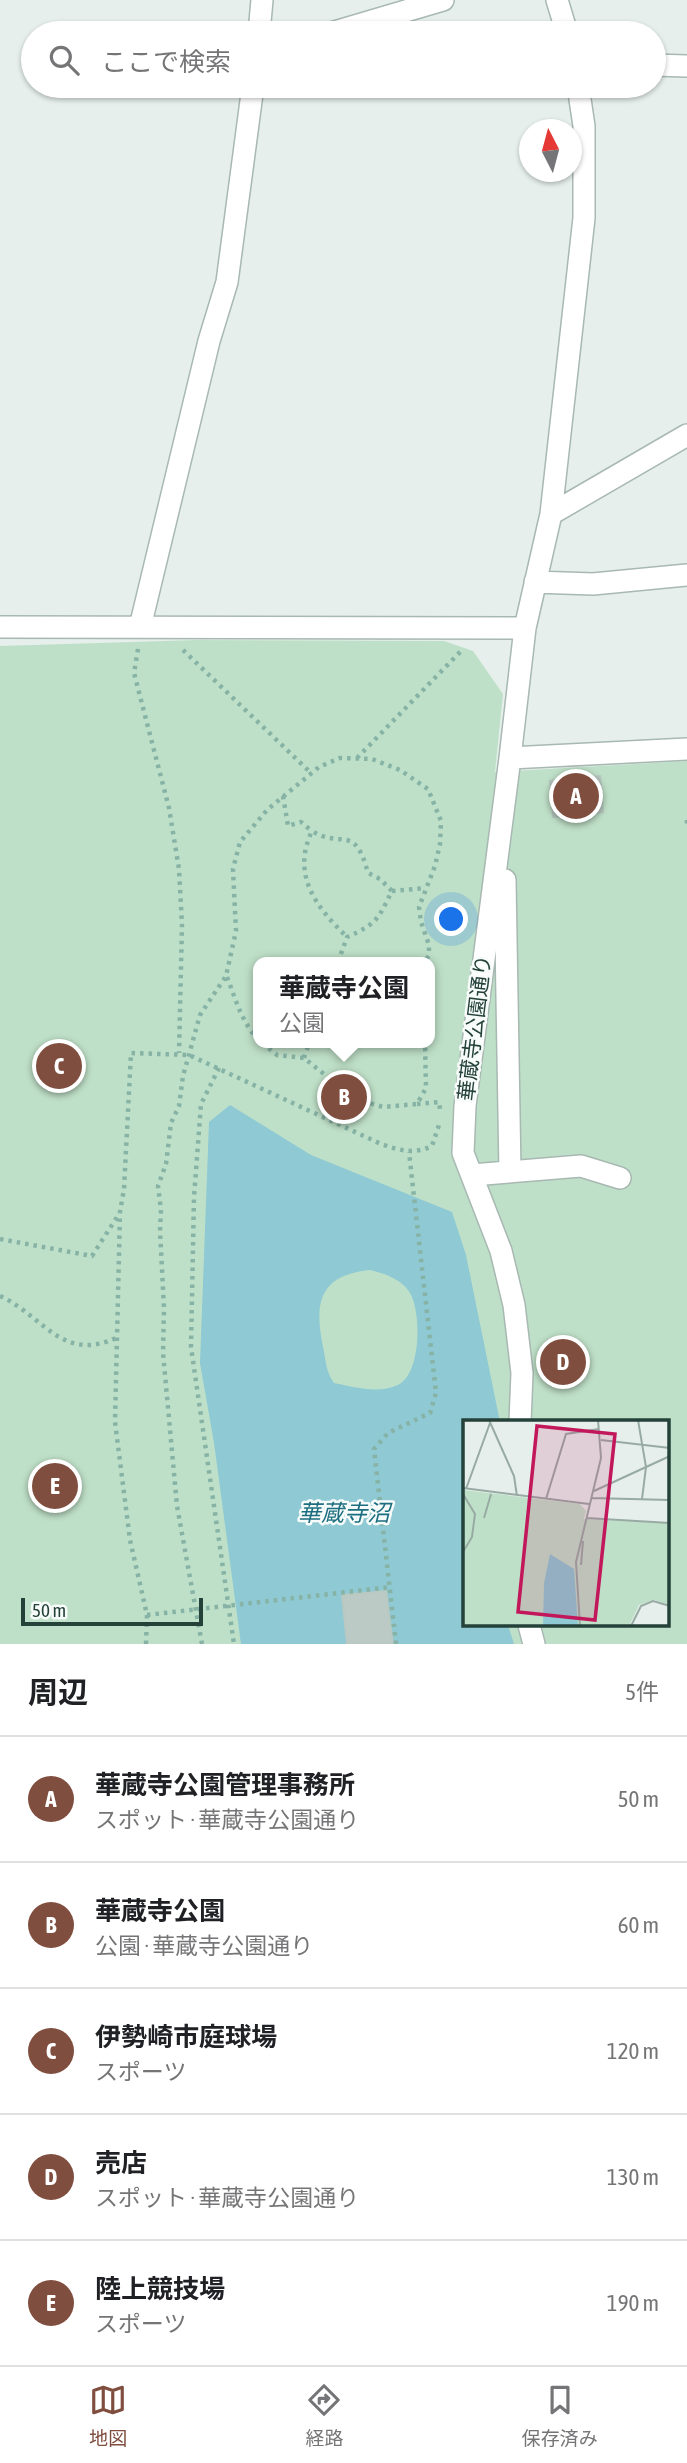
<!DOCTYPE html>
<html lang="ja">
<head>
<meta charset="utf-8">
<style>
  body { margin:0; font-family:"Asap Condensed","Noto Sans JP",sans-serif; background:#f2f2f2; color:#202124 }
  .compass { position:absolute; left:519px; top:119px; width:63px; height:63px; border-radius:50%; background:#fff; box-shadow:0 2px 5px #0004; rotate:354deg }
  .scale { position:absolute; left:21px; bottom:18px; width:182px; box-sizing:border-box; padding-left:7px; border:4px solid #24423a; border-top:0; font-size:19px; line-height:24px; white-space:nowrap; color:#24423a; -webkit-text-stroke:5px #f7fbf9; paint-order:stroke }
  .you { position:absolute; left:452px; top:920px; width:24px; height:24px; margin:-18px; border:5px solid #fff; border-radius:50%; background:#1a73e8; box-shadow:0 0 0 10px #1a73e833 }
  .badge { display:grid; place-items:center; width:46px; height:46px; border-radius:50%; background:#7f4e3f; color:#fff; font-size:23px; font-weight:700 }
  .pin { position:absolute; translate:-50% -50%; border:4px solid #fff; box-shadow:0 2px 7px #0006 }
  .popup { position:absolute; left:253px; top:957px; width:182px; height:91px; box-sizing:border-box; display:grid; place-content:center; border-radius:14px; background:#fff; filter:drop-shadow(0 2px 5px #0005); font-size:23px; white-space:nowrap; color:#757577 }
  .popup b { font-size:26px; color:#202124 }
  .popup::after { content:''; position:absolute; left:50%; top:100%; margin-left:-14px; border:14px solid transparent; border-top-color:#fff }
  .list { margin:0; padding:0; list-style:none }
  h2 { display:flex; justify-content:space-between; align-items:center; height:91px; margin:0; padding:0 28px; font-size:30px }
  h2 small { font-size:23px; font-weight:400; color:#757577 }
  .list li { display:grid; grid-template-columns:46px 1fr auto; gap:21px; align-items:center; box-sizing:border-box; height:126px; padding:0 28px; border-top:2px solid #e0e0e0 }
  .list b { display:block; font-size:26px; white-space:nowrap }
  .list p { margin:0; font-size:23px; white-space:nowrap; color:#757577 }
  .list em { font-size:23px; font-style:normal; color:#757577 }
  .icon { flex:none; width:38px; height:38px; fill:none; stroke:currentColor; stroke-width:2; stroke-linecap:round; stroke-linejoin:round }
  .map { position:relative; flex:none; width:687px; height:1644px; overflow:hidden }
  .search { position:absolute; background:#fff; box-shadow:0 2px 5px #0004; left:21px; right:21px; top:21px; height:77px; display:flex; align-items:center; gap:18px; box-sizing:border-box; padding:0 24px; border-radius:38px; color:#757577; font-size:26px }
  .sheet { height:721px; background:#fff }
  nav { display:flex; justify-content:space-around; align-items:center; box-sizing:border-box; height:98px; border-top:2px solid #e0e0e0; background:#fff; font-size:19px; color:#757577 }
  nav a { display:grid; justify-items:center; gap:4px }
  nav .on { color:#7f4e3f }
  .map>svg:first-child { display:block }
  .green { fill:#bfe0c8; fill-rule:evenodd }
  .water { fill:#8ec9d4; fill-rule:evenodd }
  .building { fill:#bbcac4; stroke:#b8c9c2; stroke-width:2 }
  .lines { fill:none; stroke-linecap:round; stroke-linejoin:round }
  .minor-casing { stroke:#a8b8b2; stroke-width:24 }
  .path { stroke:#86b3a5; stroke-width:4.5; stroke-dasharray:3.5 5; stroke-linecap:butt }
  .minor { stroke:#fff; stroke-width:21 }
  .labels { text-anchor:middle; stroke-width:5; stroke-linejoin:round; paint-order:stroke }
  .street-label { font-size:21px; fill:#24423a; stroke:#f7fbf9 }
  .water-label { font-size:23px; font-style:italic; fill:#1c6f80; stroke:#f7fbf9 }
  .inset-road { fill:none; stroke:#98aaa4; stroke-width:2 }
  .view { fill:#c2185b; fill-opacity:0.15; stroke:#c2185b; stroke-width:3.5 }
  .inset-edge { fill:none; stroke:#24423a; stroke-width:3.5 }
</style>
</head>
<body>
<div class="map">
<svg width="687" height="1644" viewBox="0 0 687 1644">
  <rect width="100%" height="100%" fill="#e6efeb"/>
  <path class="green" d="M 196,640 L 444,641 L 473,651 L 503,694 L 495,772 L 687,761 L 687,1644 L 0,1644 L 0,646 ZM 258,962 L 430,962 L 430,1043 L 258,1043 ZM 465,1422 L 668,1422 L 668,1625 L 465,1625 Z"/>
  <path class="water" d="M 230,1105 L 311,1155 L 452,1212 L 466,1255 L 500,1422 L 465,1422 L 465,1625 L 508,1625 L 514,1644 L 241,1644 L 214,1443 L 200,1363 L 209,1122 ZM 370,1270 C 383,1273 399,1278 408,1290 C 422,1307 422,1374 398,1385 C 378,1394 354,1387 334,1383 C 326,1372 326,1361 323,1347 C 314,1303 319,1275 370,1270 Z"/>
  <path class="building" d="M 600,776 L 603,812 L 553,817 L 550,781 Z
    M 574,1338 L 578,1384 L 552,1386 L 548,1340 Z
    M 386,1591 L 393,1644 L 347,1644 L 342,1595 Z"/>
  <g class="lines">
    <defs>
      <path id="minor" d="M 557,0 L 567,33
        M 259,33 L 262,0
        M 331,33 L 443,0
        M 654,65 L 687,66
        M 551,514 L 687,435
        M 535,582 L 593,584 L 687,575
        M 0,627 L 525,628
        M 140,627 L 209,341 L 227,282 L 253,86
        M 510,758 L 687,749
        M 505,880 L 510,1172
        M 472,1175 L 581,1166 L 620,1178
        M 520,1422 L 522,1373 L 514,1305 L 501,1251 L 463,1153 L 465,1106 L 510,758 L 525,628 L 551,514 L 584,218 L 584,126 L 578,86
        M 529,1625 L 534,1644"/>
    </defs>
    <use href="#minor" class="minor-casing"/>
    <path class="path" d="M 138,649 L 134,673 L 169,808 L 179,869 L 182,925 L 179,1053
      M 183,650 L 311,773
      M 357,758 L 463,649
      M 283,796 L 288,826 L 301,822 L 312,831
      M 687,820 L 687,826
      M 392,891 L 425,888
      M 338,962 L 347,937 C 377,924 378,919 392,891 L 380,879 L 368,873 C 354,822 343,850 312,831 C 291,875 316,907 347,937
      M 227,977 C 236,1000 241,1021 258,1039
      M 262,1043 L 277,1055 L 304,1058 L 339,1086 L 363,1101 L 383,1107 L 417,1104 L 426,1088 L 425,1043
      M 304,1058 L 309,1043
      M 219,1068 L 201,1104 L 194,1197 L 191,1347 L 234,1644
      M 417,1104 L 439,1102 L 440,1109
      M 0,1239 L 92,1256 L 119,1214
      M 0,1296 C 44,1316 62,1364 118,1337
      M 147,1615 L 391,1587
      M 146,1644 L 147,1615 L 130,1540 L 115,1422 L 120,1212 L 124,1189 L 131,1053 L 189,1055 L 381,1144 C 399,1150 413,1155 432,1146 L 440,1122
      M 202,1644 L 177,1506 L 163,1353 L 164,1308 L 160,1231 L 161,1210 L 158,1186 L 166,1164 L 171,1123 L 179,1106 L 183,1076 L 200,1015 L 226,976 L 236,931 L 233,869 L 240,842 L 267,810 L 319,767 L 340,758 L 372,759 L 400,770 L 428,789 L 441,821 L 440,844 L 435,866 L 419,907 L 421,922 L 429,945 L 429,955 L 425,962
      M 396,1644 L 374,1449 L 388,1433 L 430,1413 L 436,1393 L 409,1152"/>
    <use href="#minor" class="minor"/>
  </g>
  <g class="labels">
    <g class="street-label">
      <text transform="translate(475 1028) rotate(-83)" y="7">華蔵寺公園通り</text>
    </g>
    <g class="water-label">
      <text x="344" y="1521">華蔵寺沼</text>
    </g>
  </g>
  <g transform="translate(463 1420)">
    <rect width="206" height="206" fill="#e6efeb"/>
    <path d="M 0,70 L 117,84 L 123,91 L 121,99 L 206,103 L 206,185 L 191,180 L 176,185 L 166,206 L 0,206 Z" fill="#bfe0c8"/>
    <path d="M 87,134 L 111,149 L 115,206 L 80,206 L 81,163 Z" fill="#8ec9d4"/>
    <path class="inset-road" d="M 26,0 L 51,56 L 54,76M 175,0 L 183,47 L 179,79M 138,20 L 207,28M 0,68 L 126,84M 3,69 L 27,3M 131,71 L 207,36M 0,74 L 12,94 L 9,117 L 0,132M 128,78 L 207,80M 83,79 L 103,14 L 136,9M 21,98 L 28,74M 123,98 L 207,103M 118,145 L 120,121M 117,206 L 113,142 L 138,38 L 135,0M 168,206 L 178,186 L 190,181 L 207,186"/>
    <path class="view" d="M 74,6 L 152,14 L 132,200 L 55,192 Z"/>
    <rect width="206" height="206" class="inset-edge"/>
  </g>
</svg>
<svg class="compass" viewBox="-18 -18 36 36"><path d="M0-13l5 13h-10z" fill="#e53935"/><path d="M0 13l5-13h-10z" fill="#757577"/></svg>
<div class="scale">50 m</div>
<div class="you"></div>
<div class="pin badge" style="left:576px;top:796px">A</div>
<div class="pin badge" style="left:344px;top:1097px">B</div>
<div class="popup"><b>華蔵寺公園</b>公園</div>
<div class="pin badge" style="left:59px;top:1066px">C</div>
<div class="pin badge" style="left:563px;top:1362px">D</div>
<div class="pin badge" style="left:55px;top:1486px">E</div>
<div class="search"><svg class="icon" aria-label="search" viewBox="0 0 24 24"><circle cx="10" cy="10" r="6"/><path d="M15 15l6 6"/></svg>ここで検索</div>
</div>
<section class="sheet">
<h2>周辺<small>5件</small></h2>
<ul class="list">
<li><span class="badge">A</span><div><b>華蔵寺公園管理事務所</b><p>スポット · 華蔵寺公園通り</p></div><em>50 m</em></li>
<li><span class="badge">B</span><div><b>華蔵寺公園</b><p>公園 · 華蔵寺公園通り</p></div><em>60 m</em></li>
<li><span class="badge">C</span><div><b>伊勢崎市庭球場</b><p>スポーツ</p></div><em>120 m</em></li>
<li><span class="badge">D</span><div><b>売店</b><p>スポット · 華蔵寺公園通り</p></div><em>130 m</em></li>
<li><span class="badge">E</span><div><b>陸上競技場</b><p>スポーツ</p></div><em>190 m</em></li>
</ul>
</section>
<nav>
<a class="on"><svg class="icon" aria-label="map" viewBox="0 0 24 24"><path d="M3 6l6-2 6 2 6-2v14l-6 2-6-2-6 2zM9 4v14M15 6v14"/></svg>地図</a>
<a><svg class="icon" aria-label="directions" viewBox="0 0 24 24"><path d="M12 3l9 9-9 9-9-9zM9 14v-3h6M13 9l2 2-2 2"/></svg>経路</a>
<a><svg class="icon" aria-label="saved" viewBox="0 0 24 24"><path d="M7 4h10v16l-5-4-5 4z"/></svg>保存済み</a>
</nav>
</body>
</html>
